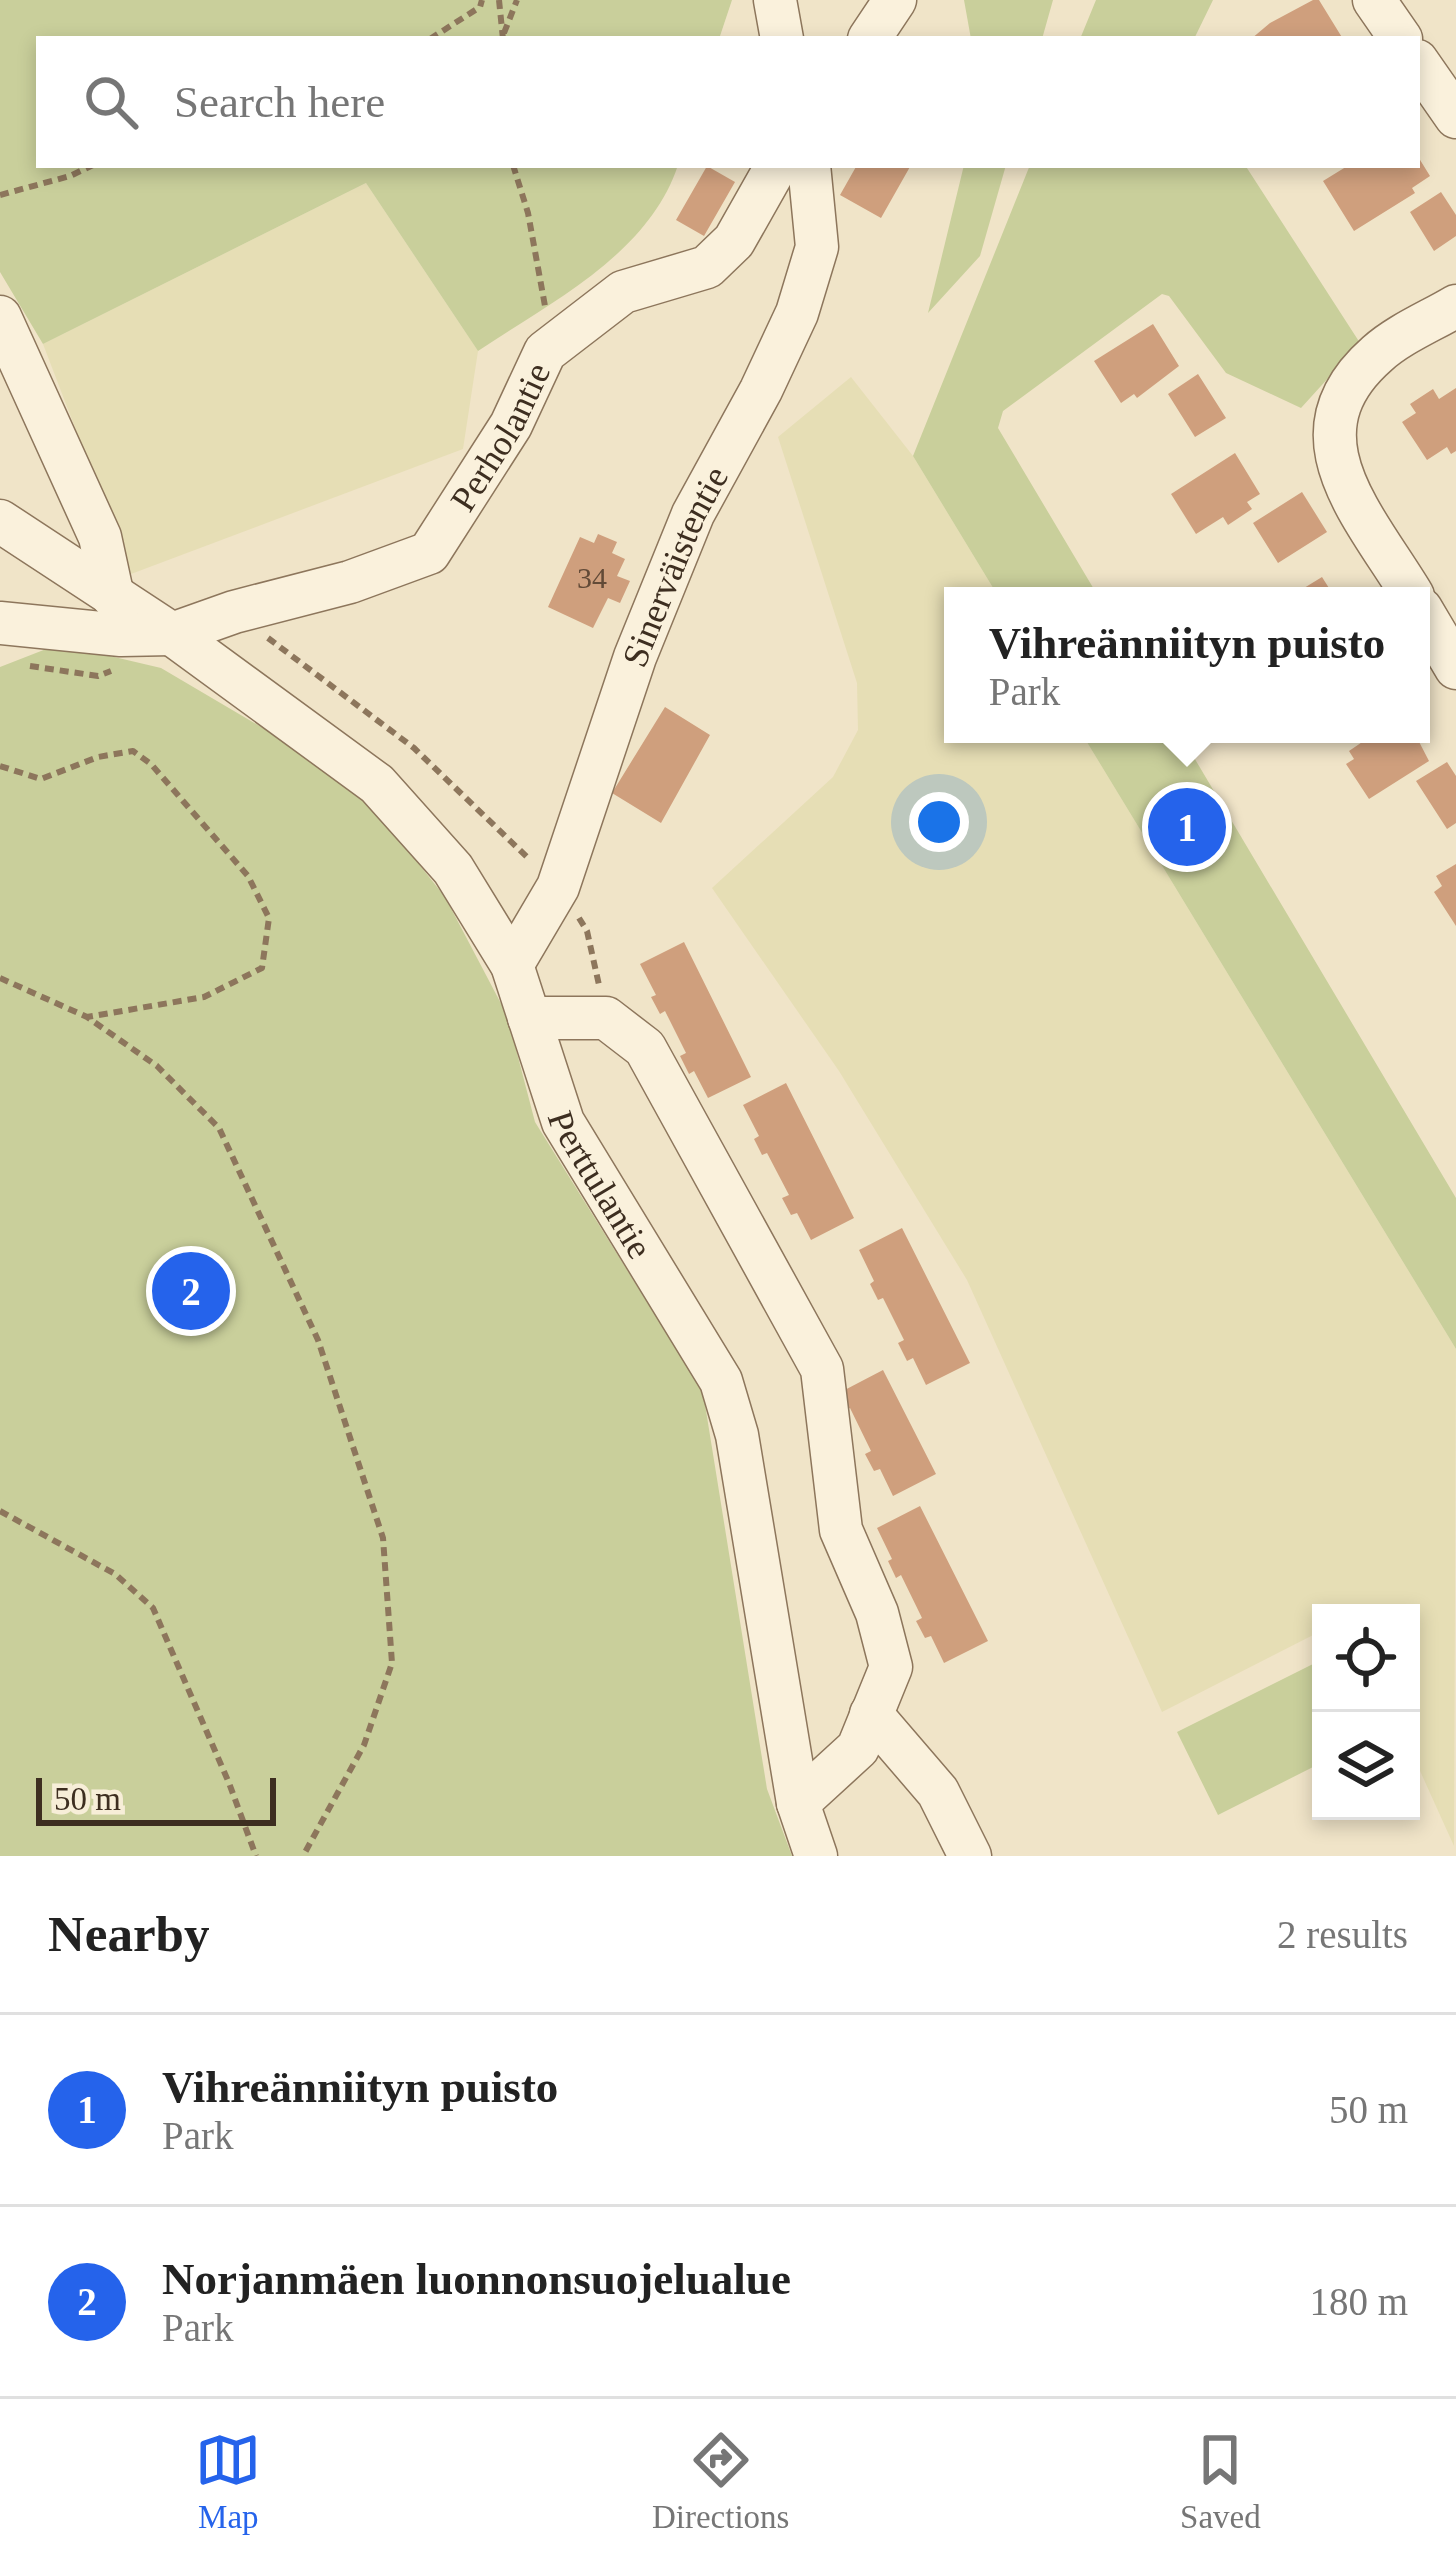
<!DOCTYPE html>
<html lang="en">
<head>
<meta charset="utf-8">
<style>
  body { margin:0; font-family:Georgia,serif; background:#f2f2f2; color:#222 }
  .controls { position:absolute; right:36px; bottom:36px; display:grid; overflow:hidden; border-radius:0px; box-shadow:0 6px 18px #0003 }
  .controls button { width:108px; height:108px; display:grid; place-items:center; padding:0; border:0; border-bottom:3px solid #e0e0e0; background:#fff; color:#222; font:60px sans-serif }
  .scale { position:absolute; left:36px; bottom:30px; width:240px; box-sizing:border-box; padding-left:12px; border:6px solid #3d2e20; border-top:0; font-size:33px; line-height:42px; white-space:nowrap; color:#3d2e20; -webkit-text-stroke:9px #f7eed8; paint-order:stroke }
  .you { position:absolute; left:939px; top:822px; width:42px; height:42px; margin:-30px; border:9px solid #fff; border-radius:50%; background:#1a73e8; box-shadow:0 0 0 18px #1a73e833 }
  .badge { display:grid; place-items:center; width:78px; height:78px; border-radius:50%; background:#2563eb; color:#fff; font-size:39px; font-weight:700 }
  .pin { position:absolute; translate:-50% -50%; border:6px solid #fff; box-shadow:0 3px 12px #0006 }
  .popup { position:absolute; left:944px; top:587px; width:486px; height:156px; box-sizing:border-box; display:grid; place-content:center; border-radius:0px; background:#fff; filter:drop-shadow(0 3px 9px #0005); font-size:39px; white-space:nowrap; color:#767676 }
  .popup b { font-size:45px; color:#222 }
  .popup::after { content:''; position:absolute; left:50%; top:100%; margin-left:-24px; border:24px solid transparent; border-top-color:#fff }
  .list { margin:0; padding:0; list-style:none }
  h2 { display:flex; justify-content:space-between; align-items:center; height:156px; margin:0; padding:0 48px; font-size:51px }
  h2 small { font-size:39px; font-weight:400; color:#767676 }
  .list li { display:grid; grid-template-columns:78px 1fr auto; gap:36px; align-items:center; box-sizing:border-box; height:192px; padding:0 48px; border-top:3px solid #e0e0e0 }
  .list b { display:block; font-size:45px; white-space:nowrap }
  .list p { margin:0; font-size:39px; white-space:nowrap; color:#767676 }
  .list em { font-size:39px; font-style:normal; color:#767676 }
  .icon { flex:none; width:66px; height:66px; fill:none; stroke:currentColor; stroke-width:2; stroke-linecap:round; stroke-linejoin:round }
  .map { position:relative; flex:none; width:1456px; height:1856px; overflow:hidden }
  .search { position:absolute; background:#fff; box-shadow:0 6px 18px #0003; left:36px; right:36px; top:36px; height:132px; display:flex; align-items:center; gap:30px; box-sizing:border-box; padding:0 42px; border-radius:0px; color:#767676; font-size:45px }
  .sheet { height:540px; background:#fff }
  nav { display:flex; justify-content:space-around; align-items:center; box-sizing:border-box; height:168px; border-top:3px solid #e0e0e0; background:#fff; font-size:33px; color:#767676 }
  nav a { display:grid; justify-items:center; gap:6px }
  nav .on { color:#2563eb }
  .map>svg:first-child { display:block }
  .farmland { fill:#e6deb5 }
  .green { fill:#c9cf9b }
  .building { fill:#cf9f7d }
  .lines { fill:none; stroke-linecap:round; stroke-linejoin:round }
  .minor-casing { stroke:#8d765c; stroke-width:45 }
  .path { stroke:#8d765c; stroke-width:6; stroke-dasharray:9 6; stroke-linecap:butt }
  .minor { stroke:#faf1dc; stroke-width:42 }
  .labels { text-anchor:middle; stroke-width:9; stroke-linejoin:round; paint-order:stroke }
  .number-label { font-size:30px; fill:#624a37 }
  .street-label { font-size:36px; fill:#3d2e20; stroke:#f7eed8 }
</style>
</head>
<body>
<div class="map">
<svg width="1456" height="1856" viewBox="0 0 1456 1856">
  <rect width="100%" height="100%" fill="#f0e4c8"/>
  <path class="farmland" d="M 366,183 L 478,351 L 463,449 L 131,574 L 43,344 Z
    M 851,377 L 913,456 L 998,596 L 953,596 L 953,734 L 1082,734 L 1456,1349 L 1454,1846 L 1411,1751 L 1411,1613 L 1321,1613 L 1321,1631 L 1162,1712 L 967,1280 L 839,1071 L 712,888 L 833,777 L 858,730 L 857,683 L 778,437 Z"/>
  <path class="green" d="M 0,0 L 732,0 L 719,39 L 39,39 L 39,165 L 678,165 C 649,254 551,302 478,351 L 366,183 L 43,344 L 0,272 Z
    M 964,0 L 1053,0 L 1042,39 L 971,39 Z
    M 1096,0 L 1213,0 L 1194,39 L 1080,39 Z
    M 964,165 L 1006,165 L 980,256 L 928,313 Z
    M 1030,165 L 1245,165 L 1360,343 L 1301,408 L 1226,373 L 1169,296 L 1162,294 L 1003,411 L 998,428 L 1098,596 L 998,596 L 913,456 Z
    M 59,644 L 161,668 L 353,781 L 445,897 L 507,1015 L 535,1122 L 703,1392 L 767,1789 L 792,1856 L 0,1856 L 0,667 Z
    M 1082,734 L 1180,734 L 1456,1198 L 1456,1349 Z
    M 1321,1660 L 1321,1763 L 1218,1815 L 1177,1732 Z"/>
  <path class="building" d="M 1313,0 L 1319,0 L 1343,39 L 1251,39 L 1270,23 Z
    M 1417,155 L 1430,176 L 1412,188 L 1415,193 L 1354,231 L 1323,181 L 1349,165 L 1417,165 Z
    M 857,165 L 911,165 L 881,218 L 840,195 Z
    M 707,166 L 735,182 L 704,236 L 676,220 Z
    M 1441,192 L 1456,215 L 1456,236 L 1434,251 L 1410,212 Z
    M 1153,324 L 1179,366 L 1137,398 L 1134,394 L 1121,403 L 1094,361 Z
    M 1198,374 L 1226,418 L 1195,437 L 1168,394 Z
    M 1456,388 L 1456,451 L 1451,454 L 1447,447 L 1427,460 L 1402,422 L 1416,413 L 1410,404 L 1433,389 L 1439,399 Z
    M 1235,453 L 1260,494 L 1247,502 L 1252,509 L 1228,525 L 1223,517 L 1196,534 L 1171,494 Z
    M 1302,492 L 1327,532 L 1278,563 L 1253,523 Z
    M 598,534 L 617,542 L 612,553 L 625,559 L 617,576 L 630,581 L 620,603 L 608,598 L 593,628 L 548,607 L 580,537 L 594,543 Z
    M 1322,577 L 1334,596 L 1291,596 Z
    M 665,707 L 710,735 L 661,823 L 612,793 Z
    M 1374,734 L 1415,734 L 1429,761 L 1369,799 L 1346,764 L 1354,759 L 1349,751 Z
    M 1447,762 L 1456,776 L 1456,823 L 1447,829 L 1416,781 Z
    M 1456,864 L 1456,926 L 1434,892 L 1442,886 L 1436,876 Z
    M 684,942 L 751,1077 L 708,1098 L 694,1071 L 689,1074 L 680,1056 L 686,1053 L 665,1011 L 660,1014 L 651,997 L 656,995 L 640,964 Z
    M 786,1083 L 854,1218 L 811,1240 L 797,1213 L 791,1215 L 782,1198 L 789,1195 L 767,1153 L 762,1155 L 754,1139 L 759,1136 L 743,1105 Z
    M 902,1228 L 970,1363 L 926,1385 L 913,1358 L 907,1361 L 898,1343 L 904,1340 L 883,1298 L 878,1300 L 870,1284 L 874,1281 L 859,1250 Z
    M 883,1370 L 936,1474 L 893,1496 L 880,1469 L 874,1471 L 865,1454 L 871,1451 L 850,1408 L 845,1411 L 837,1394 Z
    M 920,1506 L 988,1641 L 944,1663 L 931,1636 L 925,1638 L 916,1621 L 922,1618 L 901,1575 L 896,1578 L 888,1561 L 892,1559 L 877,1528 Z"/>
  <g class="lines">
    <defs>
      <g id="minor">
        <path d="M 775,0 L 782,39"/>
        <path d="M 1374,0 L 1401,39"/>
        <path d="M 869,39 L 895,0"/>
        <path d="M 1417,61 L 1456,117"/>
        <path d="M 0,317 L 100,537 L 113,597"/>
        <path id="s1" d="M 0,521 L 172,634 L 377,784 L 453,869 L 512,965 L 563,1122 L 721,1381 L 737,1435 L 798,1803 L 816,1856"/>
        <path d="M 1413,596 C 1365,516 1285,435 1377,354 C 1399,334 1431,321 1456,306"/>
        <path d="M 1421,609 L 1456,668"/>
        <path id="s2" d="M 0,623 L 121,635 L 172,634 L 234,612 L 350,582 L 429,553 L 511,425 L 545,352 L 623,292 L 707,267 L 734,241 L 777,165"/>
        <path id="s3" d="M 512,965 L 558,887 L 635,657 L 693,514 L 761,390 L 797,313 L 817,247 L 809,165"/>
        <path d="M 529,1018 L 606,1018 L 645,1048 L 822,1369 L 841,1530 L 877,1613 L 891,1667 L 858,1748 L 798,1803"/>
        <path d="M 871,1714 L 938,1792 L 970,1856"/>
      </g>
    </defs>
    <use href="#minor" class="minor-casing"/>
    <path class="path" d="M 499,0 L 503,39
      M 504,33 L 517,0
      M 430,39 L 480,7 L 482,0
      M 513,165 L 528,213 L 545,306
      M 0,195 L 70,176 L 93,165
      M 268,638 L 414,748 L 528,858
      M 30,666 L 98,676 L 111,671
      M 0,766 L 41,779 L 98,757 L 133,751 L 151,764 L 248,876 L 269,918 L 262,968 L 204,997 L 87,1017
      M 579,918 L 587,931 L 599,985
      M 0,978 L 87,1017 L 157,1066 L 219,1128 L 318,1340 L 383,1538 L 392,1663 L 364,1745 L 303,1856
      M 0,1511 L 115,1574 L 153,1608 L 229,1783 L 256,1856"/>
    <use href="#minor" class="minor"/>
  </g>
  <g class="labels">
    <g class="number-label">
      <text x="592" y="588">34</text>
    </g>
    <g class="street-label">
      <text dy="13" stroke="none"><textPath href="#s2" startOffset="579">Perholantie</textPath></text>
      <text dy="13" stroke="none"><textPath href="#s3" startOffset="432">Sinerväistentie</textPath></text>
      <text dy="13" stroke="none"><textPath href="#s1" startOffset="924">Perttulantie</textPath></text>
    </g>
  </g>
</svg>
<div class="controls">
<button><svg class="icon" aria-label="locate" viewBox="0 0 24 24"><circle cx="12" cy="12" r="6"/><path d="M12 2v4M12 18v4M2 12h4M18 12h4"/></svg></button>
<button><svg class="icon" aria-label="layers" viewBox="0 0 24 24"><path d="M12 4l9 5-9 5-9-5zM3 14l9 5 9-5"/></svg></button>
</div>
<div class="scale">50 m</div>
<div class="you"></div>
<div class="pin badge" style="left:1187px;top:827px">1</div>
<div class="popup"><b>Vihreänniityn puisto</b>Park</div>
<div class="pin badge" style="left:191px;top:1291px">2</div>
<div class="search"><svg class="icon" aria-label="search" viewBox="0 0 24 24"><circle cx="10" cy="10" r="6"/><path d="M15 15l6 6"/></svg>Search here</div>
</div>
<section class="sheet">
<h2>Nearby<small>2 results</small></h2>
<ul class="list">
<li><span class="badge">1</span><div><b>Vihreänniityn puisto</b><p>Park</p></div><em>50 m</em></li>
<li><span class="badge">2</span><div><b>Norjanmäen luonnonsuojelualue</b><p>Park</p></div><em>180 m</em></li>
</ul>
</section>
<nav>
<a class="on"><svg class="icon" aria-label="map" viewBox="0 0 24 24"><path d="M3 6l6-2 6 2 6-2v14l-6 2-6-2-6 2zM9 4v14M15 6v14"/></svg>Map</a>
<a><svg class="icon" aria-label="directions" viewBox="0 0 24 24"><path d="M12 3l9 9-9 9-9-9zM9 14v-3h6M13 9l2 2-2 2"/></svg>Directions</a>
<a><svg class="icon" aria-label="saved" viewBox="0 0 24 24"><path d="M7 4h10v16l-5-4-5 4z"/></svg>Saved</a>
</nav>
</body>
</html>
